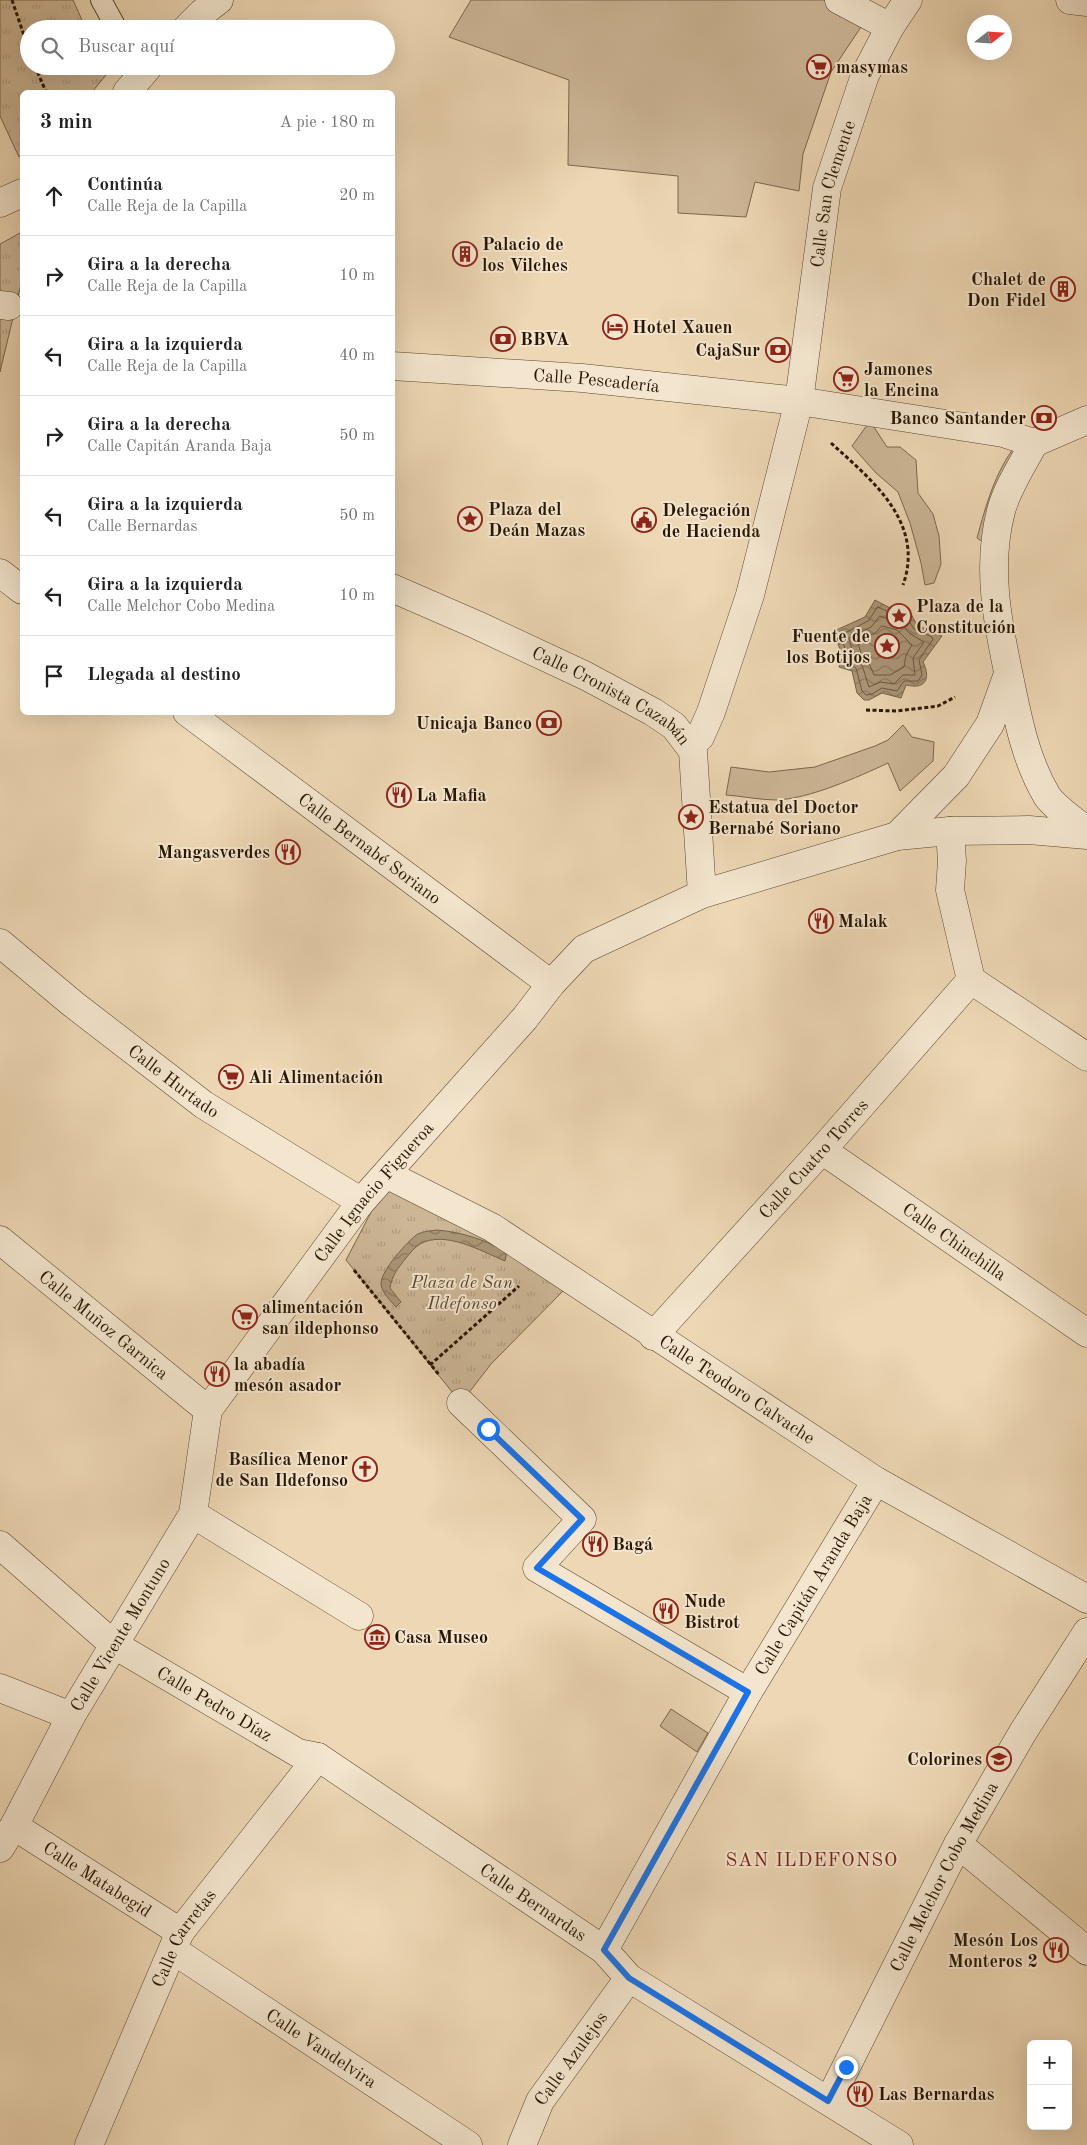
<!DOCTYPE html>
<html lang="es">
<head>
<meta charset="utf-8">
<style>
  body { margin:0; font-family:"Old Standard TT",serif; background:#f6f6f6; color:#222 }
  .controls { position:absolute; right:15px; bottom:15px; display:grid; overflow:hidden; border-radius:8px; box-shadow:0 5px 20px #0002 }
  .controls button { width:45px; height:45px; display:grid; place-items:center; padding:0; border:0; border-bottom:1px solid #e0e0e0; background:#fff; color:#222; font:25px sans-serif }
  .compass { position:absolute; left:967px; top:15px; width:45px; height:45px; border-radius:50%; background:#fff; box-shadow:0 5px 20px #0002; rotate:73deg }
  .stop { position:absolute; width:15px; height:15px; margin:-11px; border:4px solid #1a73e8; border-radius:50%; background:#fff }
  .stop.end { background:#1a73e8; border-color:#fff; box-shadow:0 1px 5px #0008 }
  .list { margin:0; padding:0; list-style:none }
  h2 { display:flex; justify-content:space-between; align-items:center; height:65px; margin:0; padding:0 20px; font-size:21px }
  h2 small { font-size:16px; font-weight:400; color:#767676 }
  .list li { display:grid; grid-template-columns:32px 1fr auto; gap:15px; align-items:center; box-sizing:border-box; height:80px; padding:0 20px; border-top:1px solid #e0e0e0 }
  .list b { display:block; font-size:19px; white-space:nowrap }
  .list p { margin:0; font-size:16px; white-space:nowrap; color:#767676 }
  .list em { font-size:16px; font-style:normal; color:#767676 }
  .icon { flex:none; width:28px; height:28px; fill:none; stroke:currentColor; stroke-width:2; stroke-linecap:round; stroke-linejoin:round }
  .map { position:relative; flex:none; width:1087px; height:2145px; overflow:hidden }
  .search { position:absolute; background:#fff; box-shadow:0 5px 20px #0002; left:20px; top:20px; width:375px; height:55px; display:flex; align-items:center; gap:12px; box-sizing:border-box; padding:0 18px; border-radius:28px; color:#767676; font-size:19px }
  .panel { position:absolute; background:#fff; box-shadow:0 5px 20px #0002; left:20px; top:90px; width:375px; height:625px; border-radius:8px }
  .map>svg:first-child { display:block }
  .green { fill:#ccb696; stroke:#7a664c }
  .park { fill:url(#park-tufts); stroke:#7a664c }
  .water { fill:url(#water-waves); stroke:#766248 }
  .lines { fill:none; stroke-linecap:round; stroke-linejoin:round }
  .shore { stroke:#6a553c; stroke-width:1 }
  .lane-casing { stroke:#5a462e; stroke-width:22 }
  .street-casing { stroke:#5a462e; stroke-width:29 }
  .path { stroke:#291502; stroke-width:3; stroke-dasharray:4 2.5; stroke-linecap:butt }
  .lane { stroke:#f3e5ce; stroke-width:20 }
  .street { stroke:#f3e5ce; stroke-width:28 }
  .route { stroke:#1a73e8; stroke-width:6 }
  .labels { text-anchor:middle; stroke-width:4; stroke-linejoin:round; paint-order:stroke }
  .poi-label { font-size:18px; font-weight:bold; fill:#291502; stroke:#f3e5ce; text-anchor:start }
  .street-label { font-size:18px; fill:#291502; stroke:#f3e5ce }
  .park-label { font-size:18px; font-style:italic; fill:#5a452e; stroke:#f3e5ce }
  .neighbourhood-label { font-size:19px; letter-spacing:1px; fill:#7a1f14; stroke:#f3e5ce }
</style>
</head>
<body>
<div class="map">
<svg width="1087" height="2145" viewBox="0 0 1087 2145">
  <defs>
    <pattern id="park-tufts" width="24" height="20" patternUnits="userSpaceOnUse" patternTransform="scale(1.25)"><rect width="24" height="20" fill="#ccb696"/><path d="M3 7l-1-3M5 7V3M7 7l1-3M15 17l-1-3M17 17v-4M19 17l1-3" fill="none" stroke="#af9c80"/></pattern>
    <pattern id="water-waves" width="16" height="10" patternUnits="userSpaceOnUse" patternTransform="scale(1.25)"><rect width="16" height="10" fill="#aa9577"/><path d="M0 5q4-4 8 0t8 0" fill="none" stroke="#8a785f"/></pattern>
  </defs>
  <rect width="100%" height="100%" fill="#edd7b4"/>
  <filter id="stains"><feTurbulence type="fractalNoise" baseFrequency=".004" numOctaves="4"/><feColorMatrix values="0 0 0 0 .2 0 0 0 0 .09 0 0 0 0 .02 0 0 0 .5 -.17"/></filter>
  <radialGradient id="worn" r=".72"><stop offset=".6" stop-color="#630" stop-opacity="0"/><stop offset="1" stop-color="#630" stop-opacity=".3"/></radialGradient>
  <path class="green" d="M 471,0 L 824,0 L 860,19 L 863,24 L 831,72 L 803,154 L 799,191 L 755,182 L 746,217 L 678,213 L 678,176 L 568,165 L 569,80 L 449,37 Z
    M 870,421 L 887,447 L 900,447 L 916,460 L 918,493 L 933,514 L 939,536 L 941,564 L 934,583 L 925,585 L 921,563 L 910,523 L 898,492 L 876,473 L 852,446 Z
    M 1016,445 L 1019,449 L 983,542 L 977,538 C 986,505 995,472 1016,445 Z
    M 903,725 L 912,737 L 934,742 L 933,761 L 900,791 L 888,763 C 858,777 809,799 776,800 C 760,800 742,796 726,795 L 731,767 L 769,772 L 815,767 L 875,746 L 888,740 Z
    M 671,1709 L 708,1733 L 697,1752 L 660,1726 Z"/>
  <path class="park" d="M 0,0 L 73,0 L 86,29 L 29,29 L 29,66 L 102,66 L 106,75 L 92,92 L 22,92 L 22,155 L 19,157 L 0,116 Z
    M 22,232 L 22,280 L 0,372 L 0,244 Z
    M 390,1176 L 564,1290 L 491,1364 L 461,1403 L 346,1260 Z"/>
  <path class="water" d="M 875,600 L 896,611 L 903,609 L 909,610 L 917,625 L 942,636 L 923,662 C 931,678 926,690 906,685 L 901,698 L 882,693 L 869,700 L 864,700 L 857,693 L 852,671 L 839,667 L 842,656 L 834,631 L 865,617 Z
    M 437,1230 C 462,1232 484,1240 507,1251 L 505,1261 C 481,1251 445,1230 420,1244 C 415,1247 410,1253 406,1258 C 398,1268 392,1275 390,1288 L 401,1302 L 396,1307 C 390,1300 382,1293 381,1284 C 380,1272 408,1240 418,1234 C 424,1231 431,1231 437,1230 Z"/>
  <g class="lines">
    <path class="shore" d="M 878,607 L 895,615 L 905,615 L 914,629 L 932,637 L 933,639 L 919,660 L 922,675 L 918,681 L 904,681 L 897,691 L 882,688 L 872,694 L 866,695 L 862,691 L 856,668 L 846,663 L 847,656 L 841,635 L 868,621 Z
      M 880,616 L 893,621 L 901,622 L 909,633 L 924,642 L 913,658 L 915,675 L 903,675 L 894,684 L 880,682 L 869,687 L 862,665 L 854,658 L 849,638 L 871,627 Z
      M 882,626 L 897,630 L 912,645 L 906,655 L 904,667 L 890,675 L 874,675 L 868,661 L 861,654 L 858,642 L 875,633 Z"/>
    <defs>
      <path id="lane" d="M 101,0 L 117,29"/>
      <g id="street">
        <path d="M 839,0 L 890,27"/>
        <path d="M 1070,0 L 1087,2"/>
        <path d="M 186,29 L 202,13 L 219,0"/>
        <path d="M 127,92 L 149,66"/>
        <path d="M 0,203 L 22,193"/>
        <path d="M 0,305 L 9,306"/>
        <path id="s1" d="M 392,366 L 582,378 L 799,401 L 1003,433 L 1034,443"/>
        <path d="M 1034,443 C 1023,464 1007,488 1001,511 C 986,568 998,625 1010,681 C 1018,720 1026,761 1047,796 C 1055,808 1076,822 1087,831"/>
        <path d="M 1034,443 L 1087,420"/>
        <path d="M 0,573 L 22,590"/>
        <path id="s2" d="M 392,588 L 477,625 L 586,676 L 653,712 L 674,726 L 693,751 L 702,894"/>
        <path id="s3" d="M 187,712 L 551,984"/>
        <path id="s4" d="M 700,737 L 711,712 L 750,595 L 799,401 L 827,188 L 865,75 L 890,27 L 908,0"/>
        <path d="M 950,831 L 952,861 L 950,890 L 971,980"/>
        <path d="M 897,836 L 956,776 L 990,724 L 1008,674"/>
        <path id="s5" d="M 0,943 L 73,1004 L 204,1105 L 352,1196 L 360,1203"/>
        <path d="M 971,980 L 1087,1057"/>
        <path id="s6" d="M 822,1150 L 1087,1333"/>
        <path id="s7" d="M 390,1176 L 493,1228 L 876,1481 L 1087,1599"/>
        <path id="s8" d="M 0,1240 L 208,1410"/>
        <path id="s9" d="M 653,1336 L 822,1150 L 971,980"/>
        <path d="M 461,1403 L 582,1519 L 537,1568 L 748,1692"/>
        <path d="M 193,1514 L 359,1616"/>
        <path id="s10" d="M 0,1545 L 113,1644 L 298,1753 L 318,1757 L 604,1950 L 629,1978 L 899,2145"/>
        <path d="M 0,1688 L 71,1716"/>
        <path id="s11" d="M 14,1826 L 180,1932"/>
        <path d="M 958,1844 L 1087,1951"/>
        <path id="s12" d="M 0,1848 L 14,1826 L 71,1716 L 193,1514 L 208,1410 L 360,1203 L 525,1018 L 551,984 L 584,949 L 702,894 L 897,836 L 950,831 L 1029,830 L 1087,835"/>
        <path id="s13" d="M 173,1950 L 468,2145"/>
        <path id="s14" d="M 604,1950 L 748,1692 L 876,1481"/>
        <path id="s15" d="M 829,2101 L 958,1844 L 1023,1732 L 1087,1632"/>
        <path id="s16" d="M 89,2145 L 180,1932 L 318,1757"/>
        <path id="s17" d="M 522,2145 L 540,2101 L 629,1978"/>
      </g>
    </defs>
    <use href="#lane" class="lane-casing"/>
    <use href="#street" class="street-casing"/>
    <path class="path" d="M 12,0 L 29,50
      M 35,66 L 46,92
      M 831,443 C 873,481 925,523 903,585
      M 866,710 L 897,711 L 938,706 L 955,697
      M 354,1270 L 440,1376
      M 430,1365 L 519,1286"/>
    <use href="#lane" class="lane"/>
    <use href="#street" class="street"/>
  </g>
  <g class="lines">
    <path class="route" d="M 488,1429 L 582,1519 L 537,1568 L 748,1692 L 604,1950 L 629,1978 L 828,2101 L 846,2067"/>
  </g>
  <defs>
    <symbol id="supermarket-ring" viewBox="-11 -11 22 22"><circle r="9.5" fill="#f3e5ce" stroke="#8f2418" stroke-width="1.5"/><path d="M-6-5.5h2.5l.6 2H6L4.5 2H-2.5L-4.4-4H-6ZM-1.5 3.2a1.3 1.3 0 1 0 .1 0ZM3 3.2a1.3 1.3 0 1 0 .1 0Z" fill="#8f2418"/></symbol>
    <symbol id="building-ring" viewBox="-11 -11 22 22"><circle r="9.5" fill="#f3e5ce" stroke="#8f2418" stroke-width="1.5"/><path d="M-4-6H4V6H1V3H-1V6H-4ZM-2.5-4.3h1.7v1.8h-1.7ZM.8-4.3h1.7v1.8H.8ZM-2.5-1h1.7V.8h-1.7ZM.8-1h1.7V.8H.8Z" fill="#8f2418"/></symbol>
    <symbol id="hotel-ring" viewBox="-11 -11 22 22"><circle r="9.5" fill="#f3e5ce" stroke="#8f2418" stroke-width="1.5"/><path d="M-6-4.5h1.5V1H6V5H4.5V3h-9V5H-6ZM-4 0a1.8 1.8 0 1 1 3.6 0ZM.5 0V-2.5h3Q6-2.5 6 0Z" fill="#8f2418"/></symbol>
    <symbol id="bank-ring" viewBox="-11 -11 22 22"><circle r="9.5" fill="#f3e5ce" stroke="#8f2418" stroke-width="1.5"/><path d="M-6-4H6V4H-6ZM0-2.3a2.3 2.3 0 1 0 0 4.6a2.3 2.3 0 1 0 0-4.6Z" fill="#8f2418"/></symbol>
    <symbol id="sight-ring" viewBox="-11 -11 22 22"><circle r="9.5" fill="#f3e5ce" stroke="#8f2418" stroke-width="1.5"/><path d="M0-6L1.8-2.2L6-1.7L2.9 1.2L3.7 5.4L0 3.3L-3.7 5.4L-2.9 1.2L-6-1.7L-1.8-2.2Z" fill="#8f2418"/></symbol>
    <symbol id="civic-ring" viewBox="-11 -11 22 22"><circle r="9.5" fill="#f3e5ce" stroke="#8f2418" stroke-width="1.5"/><path d="M-.6-6.5H3V-4.5H.6V-3L4-1V1h2V6H-6V1h2V-1L-.6-3ZM-1.2 2.5V6h2.4V2.5Z" fill="#8f2418"/></symbol>
    <symbol id="restaurant-ring" viewBox="-11 -11 22 22"><circle r="9.5" fill="#f3e5ce" stroke="#8f2418" stroke-width="1.5"/><path d="M-5-6h1v4h1v-4h1v4h1v-4h1v5L-1.5 .5V6h-2V.5L-5-1ZM5-6V6H3V1.5H1.5Q1.5-4 5-6Z" fill="#8f2418"/></symbol>
    <symbol id="church-ring" viewBox="-11 -11 22 22"><circle r="9.5" fill="#f3e5ce" stroke="#8f2418" stroke-width="1.5"/><path d="M-1.2-6h2.4v3.5h3.3v2.4h-3.3V6h-2.4V-.1h-3.3v-2.4h3.3Z" fill="#8f2418"/></symbol>
    <symbol id="museum-ring" viewBox="-11 -11 22 22"><circle r="9.5" fill="#f3e5ce" stroke="#8f2418" stroke-width="1.5"/><path d="M0-6L6-3V-2H-6V-3ZM-5-1h2V3h-2ZM-1-1h2V3h-2ZM3-1h2V3H3ZM-6 4H6V6H-6Z" fill="#8f2418"/></symbol>
    <symbol id="school-ring" viewBox="-11 -11 22 22"><circle r="9.5" fill="#f3e5ce" stroke="#8f2418" stroke-width="1.5"/><path d="M0-5L7-2L0 1L-7-2ZM-4 1L0 2.5L4 1V4Q0 6-4 4Z" fill="#8f2418"/></symbol>
  </defs>
  <g fill-rule="evenodd">
    <use href="#supermarket-ring" x="805" y="53" width="28" height="28"/>
    <use href="#building-ring" x="451" y="240" width="28" height="28"/>
    <use href="#building-ring" x="1049" y="275" width="28" height="28"/>
    <use href="#hotel-ring" x="601" y="313" width="28" height="28"/>
    <use href="#bank-ring" x="489" y="325" width="28" height="28"/>
    <use href="#bank-ring" x="764" y="336" width="28" height="28"/>
    <use href="#supermarket-ring" x="832" y="365" width="28" height="28"/>
    <use href="#bank-ring" x="1030" y="404" width="28" height="28"/>
    <use href="#sight-ring" x="456" y="505" width="28" height="28"/>
    <use href="#civic-ring" x="630" y="506" width="28" height="28"/>
    <use href="#sight-ring" x="885" y="602" width="28" height="28"/>
    <use href="#sight-ring" x="873" y="632" width="28" height="28"/>
    <use href="#bank-ring" x="535" y="709" width="28" height="28"/>
    <use href="#restaurant-ring" x="385" y="781" width="28" height="28"/>
    <use href="#sight-ring" x="677" y="803" width="28" height="28"/>
    <use href="#restaurant-ring" x="274" y="838" width="28" height="28"/>
    <use href="#restaurant-ring" x="807" y="907" width="28" height="28"/>
    <use href="#supermarket-ring" x="217" y="1063" width="28" height="28"/>
    <use href="#supermarket-ring" x="231" y="1303" width="28" height="28"/>
    <use href="#restaurant-ring" x="203" y="1360" width="28" height="28"/>
    <use href="#church-ring" x="351" y="1455" width="28" height="28"/>
    <use href="#restaurant-ring" x="581" y="1530" width="28" height="28"/>
    <use href="#restaurant-ring" x="652" y="1597" width="28" height="28"/>
    <use href="#museum-ring" x="363" y="1623" width="28" height="28"/>
    <use href="#school-ring" x="985" y="1745" width="28" height="28"/>
    <use href="#restaurant-ring" x="1042" y="1936" width="28" height="28"/>
    <use href="#restaurant-ring" x="846" y="2080" width="28" height="28"/>
  </g>
  <g class="labels">
    <g class="poi-label">
      <text x="836" y="73">masymas</text>
      <text x="482" y="250">Palacio de<tspan x="482" dy="21">los Vilches</tspan></text>
      <text x="1046" y="285" text-anchor="end">Chalet de<tspan x="1046" dy="21">Don Fidel</tspan></text>
      <text x="632" y="333">Hotel Xauen</text>
      <text x="520" y="345">BBVA</text>
      <text x="760" y="356" text-anchor="end">CajaSur</text>
      <text x="864" y="375">Jamones<tspan x="864" dy="21">la Encina</tspan></text>
      <text x="1026" y="424" text-anchor="end">Banco Santander</text>
      <text x="488" y="515">Plaza del<tspan x="488" dy="21">Deán Mazas</tspan></text>
      <text x="662" y="516">Delegación<tspan x="662" dy="21">de Hacienda</tspan></text>
      <text x="916" y="612">Plaza de la<tspan x="916" dy="21">Constitución</tspan></text>
      <text x="870" y="642" text-anchor="end">Fuente de<tspan x="870" dy="21">los Botijos</tspan></text>
      <text x="532" y="729" text-anchor="end">Unicaja Banco</text>
      <text x="416" y="801">La Mafia</text>
      <text x="708" y="813">Estatua del Doctor<tspan x="708" dy="21">Bernabé Soriano</tspan></text>
      <text x="270" y="858" text-anchor="end">Mangasverdes</text>
      <text x="838" y="927">Malak</text>
      <text x="248" y="1083">Ali Alimentación</text>
      <text x="262" y="1313">alimentación<tspan x="262" dy="21">san ildephonso</tspan></text>
      <text x="234" y="1370">la abadía<tspan x="234" dy="21">mesón asador</tspan></text>
      <text x="348" y="1465" text-anchor="end">Basílica Menor<tspan x="348" dy="21">de San Ildefonso</tspan></text>
      <text x="612" y="1550">Bagá</text>
      <text x="684" y="1607">Nude<tspan x="684" dy="21">Bistrot</tspan></text>
      <text x="394" y="1643">Casa Museo</text>
      <text x="982" y="1765" text-anchor="end">Colorines</text>
      <text x="1038" y="1946" text-anchor="end">Mesón Los<tspan x="1038" dy="21">Monteros 2</tspan></text>
      <text x="878" y="2100">Las Bernardas</text>
    </g>
    <g class="street-label">
      <text dy="6" stroke="none"><textPath href="#s4" startOffset="561">Calle San Clemente</textPath></text>
      <text dy="6" stroke="none"><textPath href="#s1" startOffset="205">Calle Pescadería</textPath></text>
      <text dy="6" stroke="none"><textPath href="#s2" startOffset="245">Calle Cronista Cazabán</textPath></text>
      <text dy="6" stroke="none"><textPath href="#s3" startOffset="228">Calle Bernabé Soriano</textPath></text>
      <text dy="6" stroke="none"><textPath href="#s5" startOffset="222">Calle Hurtado</textPath></text>
      <text dy="6" stroke="none"><textPath href="#s9" startOffset="239">Calle Cuatro Torres</textPath></text>
      <text dy="6" stroke="none"><textPath href="#s12" startOffset="765">Calle Ignacio Figueroa</textPath></text>
      <text dy="6" stroke="none"><textPath href="#s6" startOffset="161">Calle Chinchilla</textPath></text>
      <text dy="6" stroke="none"><textPath href="#s8" startOffset="134">Calle Muñoz Garnica</textPath></text>
      <text dy="6" stroke="none"><textPath href="#s7" startOffset="408">Calle Teodoro Calvache</textPath></text>
      <text dy="6" stroke="none"><textPath href="#s14" startOffset="421">Calle Capitán Aranda Baja</textPath></text>
      <text dy="6" stroke="none"><textPath href="#s12" startOffset="245">Calle Vicente Montuno</textPath></text>
      <text dy="6" stroke="none"><textPath href="#s10" startOffset="268">Calle Pedro Díaz</textPath></text>
      <text dy="6" stroke="none"><textPath href="#s15" startOffset="252">Calle Melchor Cobo Medina</textPath></text>
      <text dy="6" stroke="none"><textPath href="#s11" startOffset="99">Calle Matabegid</textPath></text>
      <text dy="6" stroke="none"><textPath href="#s10" startOffset="645">Calle Bernardas</textPath></text>
      <text dy="6" stroke="none"><textPath href="#s16" startOffset="228">Calle Carretas</textPath></text>
      <text dy="6" stroke="none"><textPath href="#s13" startOffset="178">Calle Vandelvira</textPath></text>
      <text dy="6" stroke="none"><textPath href="#s17" startOffset="100">Calle Azulejos</textPath></text>
    </g>
    <g class="park-label">
      <text x="462" y="1288">Plaza de San<tspan x="462" dy="21">Ildefonso</tspan></text>
    </g>
    <g class="neighbourhood-label">
      <text x="812" y="1866">SAN ILDEFONSO</text>
    </g>
  </g>
  <rect width="100%" height="100%" filter="url(#stains)"/>
  <rect width="100%" height="100%" fill="url(#worn)"/>
</svg>
<div class="controls">
<button>+</button>
<button>−</button>
</div>
<svg class="compass" viewBox="-18 -18 36 36"><path d="M0-13l5 13h-10z" fill="#e53935"/><path d="M0 13l5-13h-10z" fill="#767676"/></svg>
<div class="stop" style="left:488px;top:1429px"></div>
<div class="stop end" style="left:846px;top:2067px"></div>
<div class="search"><svg class="icon" aria-label="search" viewBox="0 0 24 24"><circle cx="10" cy="10" r="6"/><path d="M15 15l6 6"/></svg>Buscar aquí</div>
<section class="panel">
<h2>3 min<small>A pie · 180 m</small></h2>
<ul class="list">
<li><svg class="icon" aria-label="ahead" viewBox="0 0 24 24"><path d="M12 20V5M6 11l6-6 6 6"/></svg><div><b>Continúa</b><p>Calle Reja de la Capilla</p></div><em>20 m</em></li>
<li><svg class="icon" aria-label="right" viewBox="0 0 24 24"><path d="M7 20v-9h11M14 6l5 5-5 5"/></svg><div><b>Gira a la derecha</b><p>Calle Reja de la Capilla</p></div><em>10 m</em></li>
<li><svg class="icon" aria-label="left" viewBox="0 0 24 24"><path d="M17 20v-9H6M10 6l-5 5 5 5"/></svg><div><b>Gira a la izquierda</b><p>Calle Reja de la Capilla</p></div><em>40 m</em></li>
<li><svg class="icon" aria-label="right" viewBox="0 0 24 24"><path d="M7 20v-9h11M14 6l5 5-5 5"/></svg><div><b>Gira a la derecha</b><p>Calle Capitán Aranda Baja</p></div><em>50 m</em></li>
<li><svg class="icon" aria-label="left" viewBox="0 0 24 24"><path d="M17 20v-9H6M10 6l-5 5 5 5"/></svg><div><b>Gira a la izquierda</b><p>Calle Bernardas</p></div><em>50 m</em></li>
<li><svg class="icon" aria-label="left" viewBox="0 0 24 24"><path d="M17 20v-9H6M10 6l-5 5 5 5"/></svg><div><b>Gira a la izquierda</b><p>Calle Melchor Cobo Medina</p></div><em>10 m</em></li>
<li><svg class="icon" aria-label="arrive" viewBox="0 0 24 24"><path d="M6 21V4h12l-3 4 3 4H6"/></svg><div><b>Llegada al destino</b></div></li>
</ul>
</section>
</div>
</body>
</html>
